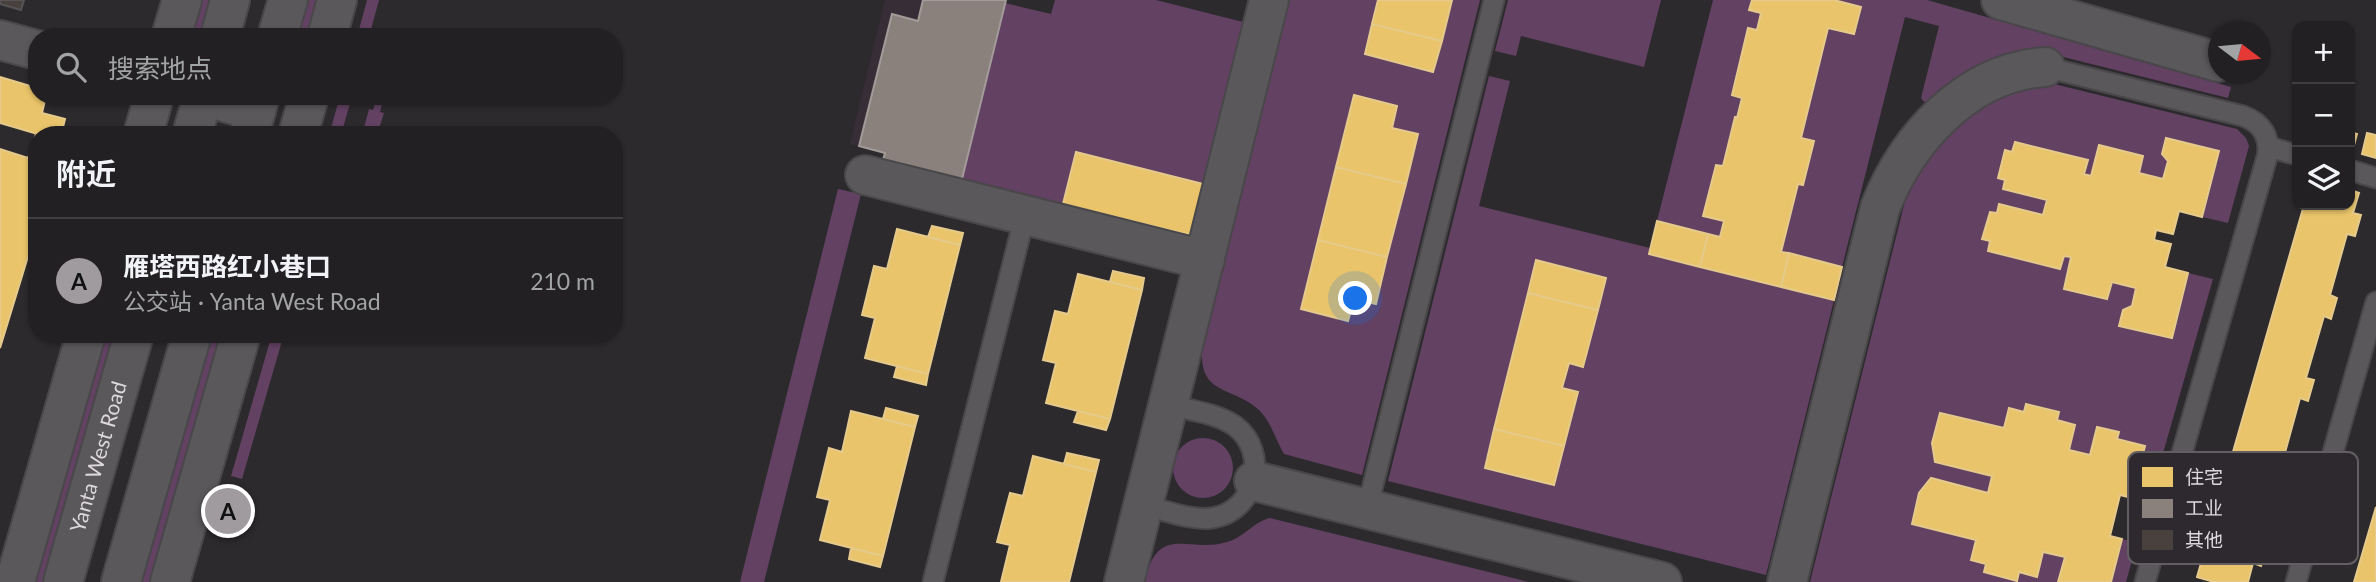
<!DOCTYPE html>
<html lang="zh">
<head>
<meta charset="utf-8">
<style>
  body { margin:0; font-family:Lato,"Noto Sans SC",sans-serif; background:#2e2d2f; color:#f1f3f6 }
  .controls { position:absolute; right:21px; top:21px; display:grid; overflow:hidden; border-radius:14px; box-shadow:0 2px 5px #0004 }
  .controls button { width:63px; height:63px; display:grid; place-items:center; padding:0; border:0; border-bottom:2px solid #3f3e40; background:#222022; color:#f1f3f6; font:35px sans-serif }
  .compass { position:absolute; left:2208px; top:21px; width:63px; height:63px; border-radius:50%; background:#222022; box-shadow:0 2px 5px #0004; rotate:106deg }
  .you { position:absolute; left:1356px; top:299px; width:24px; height:24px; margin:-18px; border:5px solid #fff; border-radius:50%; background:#1a73e8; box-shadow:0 0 0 10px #1a73e833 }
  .badge { display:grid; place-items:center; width:46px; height:46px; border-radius:50%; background:#9f9b9f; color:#111; font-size:23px; font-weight:700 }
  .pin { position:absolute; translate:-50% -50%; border:4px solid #fff; box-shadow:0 2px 7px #0006 }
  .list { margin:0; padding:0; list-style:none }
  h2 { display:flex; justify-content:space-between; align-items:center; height:91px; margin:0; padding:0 28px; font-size:30px }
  h2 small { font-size:23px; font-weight:400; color:#a2a3a5 }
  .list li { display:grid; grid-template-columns:46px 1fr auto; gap:21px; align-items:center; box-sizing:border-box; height:126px; padding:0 28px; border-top:2px solid #3f3e40 }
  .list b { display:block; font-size:26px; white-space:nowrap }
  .list p { margin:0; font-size:23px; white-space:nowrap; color:#a2a3a5 }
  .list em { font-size:23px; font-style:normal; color:#a2a3a5 }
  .icon { flex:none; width:38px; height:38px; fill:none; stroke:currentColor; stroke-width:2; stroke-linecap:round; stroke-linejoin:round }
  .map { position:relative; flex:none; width:2376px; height:582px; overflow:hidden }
  .search { position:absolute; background:#222022; box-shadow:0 2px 5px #0004; left:28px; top:28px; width:595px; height:77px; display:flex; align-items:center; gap:18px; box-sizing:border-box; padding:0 24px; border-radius:28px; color:#a2a3a5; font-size:26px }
  .panel { position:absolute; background:#222022; box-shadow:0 2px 5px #0004; left:28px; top:126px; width:595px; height:217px; border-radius:28px }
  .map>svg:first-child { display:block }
  .built { fill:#372d37 }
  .green { fill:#624163; fill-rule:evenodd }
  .homes { fill:#e9c46a; stroke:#e5ca8c; stroke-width:2 }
  .industry { fill:#8a817c; stroke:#a39b99; stroke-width:2 }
  .building { fill:#49413d; stroke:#575455; stroke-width:2 }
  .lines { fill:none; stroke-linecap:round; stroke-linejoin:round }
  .service-casing { stroke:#494749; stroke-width:23 }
  .minor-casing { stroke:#494749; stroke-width:42 }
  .secondary-casing { stroke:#494749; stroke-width:42 }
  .service { stroke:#5a585a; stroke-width:19 }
  .minor { stroke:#5a585a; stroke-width:38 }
  .secondary { stroke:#5a585a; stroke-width:38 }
  .labels { text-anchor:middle; stroke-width:7; stroke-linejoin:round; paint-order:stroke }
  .street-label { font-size:21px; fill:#dcd8dc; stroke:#2e292e }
  .key { fill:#2e292e; stroke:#625e62; stroke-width:2 }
  .key-label { font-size:19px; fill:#dcd8dc }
</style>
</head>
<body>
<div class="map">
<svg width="2376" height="582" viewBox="0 0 2376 582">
  <rect width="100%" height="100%" fill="#2d2a2d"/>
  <path class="built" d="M 885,0 L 923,0 L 918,21 L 892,15 L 859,146 L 850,144 Z"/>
  <path class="green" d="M 190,0 L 215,0 L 204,37 L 180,37 Z
    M 303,0 L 328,0 L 318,37 L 292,37 Z
    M 367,0 L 379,0 L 369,37 L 357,37 Z
    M 1055,0 L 1156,0 L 1243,22 L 1203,184 L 1076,153 L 1063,204 L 962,179 L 1005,3 L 1051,14 Z
    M 1289,0 L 1378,0 L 1365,54 L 1433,72 L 1452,0 L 1480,0 L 1362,475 L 1284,454 C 1275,439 1272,423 1259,410 C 1233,386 1200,396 1202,351 ZM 1355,95 L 1397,106 L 1392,128 L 1418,135 L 1375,304 L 1354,299 Z
    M 1508,0 L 1661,0 L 1644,67 L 1521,36 L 1516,56 L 1495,51 Z
    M 1713,0 L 1752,0 L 1749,10 L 1761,13 L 1757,30 L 1748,28 L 1732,95 L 1742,98 L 1737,118 L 1735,118 L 1723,166 L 1716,165 L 1704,216 L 1724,221 L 1720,237 L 1657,221 Z
    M 1834,0 L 1927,0 L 2231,87 L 2228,98 L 2031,49 L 1998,61 L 1926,104 L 1921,98 L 1939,26 L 1905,17 L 1842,267 L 1781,252 L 1798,184 L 1803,185 L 1814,141 L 1801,138 L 1828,28 L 1854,34 L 1861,7 Z
    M 1489,76 L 1510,81 L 1479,206 L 1650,248 L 1649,254 L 1834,300 L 1766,575 L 1388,481 ZM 1537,260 L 1606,278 L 1584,367 L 1569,363 L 1562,388 L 1578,392 L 1554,485 L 1485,468 Z
    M 2042,81 L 2237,129 L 2246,138 L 2249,146 L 2228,223 L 2202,217 L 2219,152 L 2168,161 L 2163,179 L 2139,173 L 2143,156 L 2100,145 L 2091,176 L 2084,174 L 2088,161 L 2015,142 L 2012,152 L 2005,151 L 1998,178 L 2005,180 L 2003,189 L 2047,200 L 2043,215 L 2000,204 L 1997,213 L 1990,212 L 1982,239 L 1990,241 L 1988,252 L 2060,269 L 2064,256 L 2071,257 L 2064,289 L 2107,299 L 2112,282 L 2136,288 L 2132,306 L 2120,325 L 2172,338 L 2188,273 L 2213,279 L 2149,502 L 2132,498 L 2117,439 L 2118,432 L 2097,427 L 2090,455 L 2069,450 L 2075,425 L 2057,420 L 2058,411 L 2027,404 L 2024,412 L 2004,428 L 1940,413 L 1932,443 L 1935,462 L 1992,476 L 1988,493 L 1931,478 L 1919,493 L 1912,524 L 1976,540 L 1971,560 L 1986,564 L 1985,573 L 2016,581 L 2019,572 L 2037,576 L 2043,552 L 2065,557 L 2058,582 L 1810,582 L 1912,173 L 1930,147 L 1990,98 Z
    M 340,96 L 352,96 L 341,135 L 329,135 Z
    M 377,96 L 384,96 L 380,112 L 384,113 L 377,135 L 362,135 L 369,109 L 373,110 Z
    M 838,189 L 861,194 L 764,582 L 740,582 Z
    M 95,334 L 119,334 L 48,582 L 24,582 Z
    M 207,334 L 232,334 L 161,582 L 136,582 Z
    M 272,334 L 284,334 L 242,479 L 231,476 Z
    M1173 468a30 30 0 1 1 60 0a30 30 0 1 1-60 0Z
    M 1270,518 L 1529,582 L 1144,582 C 1159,522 1187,554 1227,542 C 1243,538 1255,521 1270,518 Z
    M 2122,539 L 2137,543 L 2126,582 L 2111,582 Z"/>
  <path class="homes" d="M 1378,0 L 1452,0 L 1442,41 L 1372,24 Z
    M 1752,0 L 1834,0 L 1861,7 L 1854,34 L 1828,28 L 1801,138 L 1814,141 L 1803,185 L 1798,184 L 1781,252 L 1789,253 L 1781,287 L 1700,267 L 1708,234 L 1720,237 L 1724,221 L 1703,216 L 1716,165 L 1723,166 L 1735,117 L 1737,118 L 1742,98 L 1732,95 L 1748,28 L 1757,30 L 1761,13 L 1749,10 Z
    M 1372,24 L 1442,41 L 1433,72 L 1365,54 Z
    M 0,77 L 37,88 L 37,96 L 46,96 L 42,113 L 65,119 L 61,135 L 41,135 L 0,123 Z
    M 1354,95 L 1397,106 L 1392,128 L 1418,134 L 1406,184 L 1336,167 Z
    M 2350,132 L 2357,134 L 2352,153 L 2350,152 Z
    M 2367,133 L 2376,135 L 2376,158 L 2362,154 Z
    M 36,134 L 38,135 L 37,227 L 0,348 L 0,149 L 28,158 Z
    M 2166,138 L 2219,151 L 2202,217 L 2179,211 L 2173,234 L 2156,230 L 2154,240 L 2171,244 L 2165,267 L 2188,273 L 2172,338 L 2119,326 L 2123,310 L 2132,306 L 2136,288 L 2112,282 L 2107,299 L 2064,289 L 2071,257 L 2064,256 L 2060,269 L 1988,251 L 1990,241 L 1982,239 L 1990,212 L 1997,213 L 1999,204 L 2043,215 L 2047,200 L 2003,189 L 2005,180 L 1998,178 L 2005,150 L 2012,152 L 2015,142 L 2088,160 L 2084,174 L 2091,176 L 2099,145 L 2143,156 L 2139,173 L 2163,179 L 2168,161 L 2162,154 Z
    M 1076,152 L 1203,184 L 1190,235 L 1063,204 Z
    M 1336,167 L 1406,184 L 1387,257 L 1318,240 Z
    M 2350,190 L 2359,193 L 2353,213 L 2361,215 L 2355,236 L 2347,234 L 2330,295 L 2337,298 L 2331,319 L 2324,316 L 2306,378 L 2314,380 L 2308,401 L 2300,398 L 2283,460 L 2290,462 L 2284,483 L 2277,481 L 2259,542 L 2267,545 L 2261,566 L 2253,563 L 2248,582 L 2214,582 L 2197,577 L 2304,205 L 2350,205 Z
    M 1657,221 L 1708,234 L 1700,267 L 1649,254 Z
    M 932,226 L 963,233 L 960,245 L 928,237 Z
    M 897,229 L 960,245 L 928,374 L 865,358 L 875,318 L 862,315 L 874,266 L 887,269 Z
    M 1318,240 L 1387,257 L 1376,304 L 1354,299 L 1348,321 L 1301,309 Z
    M 1789,253 L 1842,267 L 1834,300 L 1781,287 Z
    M 1536,260 L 1606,278 L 1598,310 L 1528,293 Z
    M 1113,271 L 1144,278 L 1142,290 L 1110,282 Z
    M 1078,274 L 1142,290 L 1110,419 L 1046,403 L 1056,363 L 1043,360 L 1055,311 L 1068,314 Z
    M 1528,293 L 1598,310 L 1583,367 L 1569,363 L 1562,388 L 1578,392 L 1564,446 L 1494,429 Z
    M 897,366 L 928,374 L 926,385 L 894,377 Z
    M 2026,404 L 2059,412 L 2057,420 L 2075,425 L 2069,450 L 2090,455 L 2097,427 L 2119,432 L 2117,439 L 2145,446 L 2132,498 L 2120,495 L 2110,536 L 2122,539 L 2111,582 L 2058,582 L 2065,557 L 2043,552 L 2037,577 L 2019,572 L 2017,581 L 1984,572 L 1986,564 L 1971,560 L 1976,540 L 1912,524 L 1919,493 L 1931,478 L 1988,493 L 1992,476 L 1935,462 L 1932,443 L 1940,413 L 2004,428 L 2009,408 L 2024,412 Z
    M 886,408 L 918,416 L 915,427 L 883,419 Z
    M 851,411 L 915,427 L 883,556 L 820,540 L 830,500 L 817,497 L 829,448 L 842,452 Z
    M 1078,411 L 1110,419 L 1106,430 L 1074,422 Z
    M 1494,429 L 1564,446 L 1554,485 L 1485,468 Z
    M 1067,453 L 1099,460 L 1096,472 L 1064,464 Z
    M 1033,456 L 1096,472 L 1069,582 L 1001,582 L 1010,545 L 997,542 L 1010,493 L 1023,496 Z
    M 2376,507 L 2376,582 L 2354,582 Z
    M 851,548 L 883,556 L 880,567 L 849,559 Z"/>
  <path class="industry" d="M 923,0 L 1006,0 L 962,179 L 883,160 L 885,153 L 859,146 L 892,14 L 918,21 Z"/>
  <path class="building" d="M 0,0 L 24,0 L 21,10 L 0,4 Z"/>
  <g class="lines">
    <defs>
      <path id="service" d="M 2045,67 L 2243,116 C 2262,123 2271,137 2267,157 L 2145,582
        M 2269,147 L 2297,155
        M 2350,170 L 2376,178
        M 1143,505 C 1164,510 1191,521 1212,518 C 1256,512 1270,452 1235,426 C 1217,413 1189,410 1168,405
        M 1367,509 L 1494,0
        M 933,582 L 1025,215
        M 2296,582 L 2376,302"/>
      <path id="minor" d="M 2001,0 L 2218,62
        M 171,37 L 182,0
        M 327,37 L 337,0
        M 0,40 L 37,50
        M 203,96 L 256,111
        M 143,135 L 154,96
        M 298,135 L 309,96
        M 865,175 L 1205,260
        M 1254,481 L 1662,582
        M 15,582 L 86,334
        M 170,582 L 241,334
        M 1124,582 L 1269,0
        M 1787,582 L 1880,208 C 1907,139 1967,72 2045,67"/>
      <g id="secondary">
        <path d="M 220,37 L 230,0"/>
        <path d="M 277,37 L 288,0"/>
        <path d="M 192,135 L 203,96"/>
        <path d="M 249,135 L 260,96"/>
        <path id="s1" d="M 63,582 L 134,334"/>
        <path d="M 121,582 L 192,334"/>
      </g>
    </defs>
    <use href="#service" class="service-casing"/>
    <use href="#minor" class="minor-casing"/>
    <use href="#secondary" class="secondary-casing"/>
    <use href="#service" class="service"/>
    <use href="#minor" class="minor"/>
    <use href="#secondary" class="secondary"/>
  </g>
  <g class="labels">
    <g class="street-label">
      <text dy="7" stroke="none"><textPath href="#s1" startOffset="130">Yanta West Road</textPath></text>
    </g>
  </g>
  <rect x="2128" y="452" width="230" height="112" rx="10" class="key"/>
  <rect x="2142" y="467" width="31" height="20" fill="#e9c46a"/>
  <rect x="2142" y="499" width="31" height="19" fill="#8a817c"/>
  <rect x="2142" y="530" width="31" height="20" fill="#49413d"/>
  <g class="key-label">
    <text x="2185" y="484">住宅</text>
    <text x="2185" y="515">工业</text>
    <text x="2185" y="547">其他</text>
  </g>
</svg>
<div class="controls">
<button>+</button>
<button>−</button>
<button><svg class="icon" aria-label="layers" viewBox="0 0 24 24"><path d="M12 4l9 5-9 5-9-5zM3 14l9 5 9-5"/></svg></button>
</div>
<svg class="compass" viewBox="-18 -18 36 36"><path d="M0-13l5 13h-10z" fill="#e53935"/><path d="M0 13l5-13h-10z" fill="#a2a3a5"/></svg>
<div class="you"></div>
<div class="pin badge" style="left:228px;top:511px">A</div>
<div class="search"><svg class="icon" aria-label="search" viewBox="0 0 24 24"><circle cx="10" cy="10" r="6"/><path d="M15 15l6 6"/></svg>搜索地点</div>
<section class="panel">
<h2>附近<small></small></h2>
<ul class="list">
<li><span class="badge">A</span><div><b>雁塔西路红小巷口</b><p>公交站 · Yanta West Road</p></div><em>210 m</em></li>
</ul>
</section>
</div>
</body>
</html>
